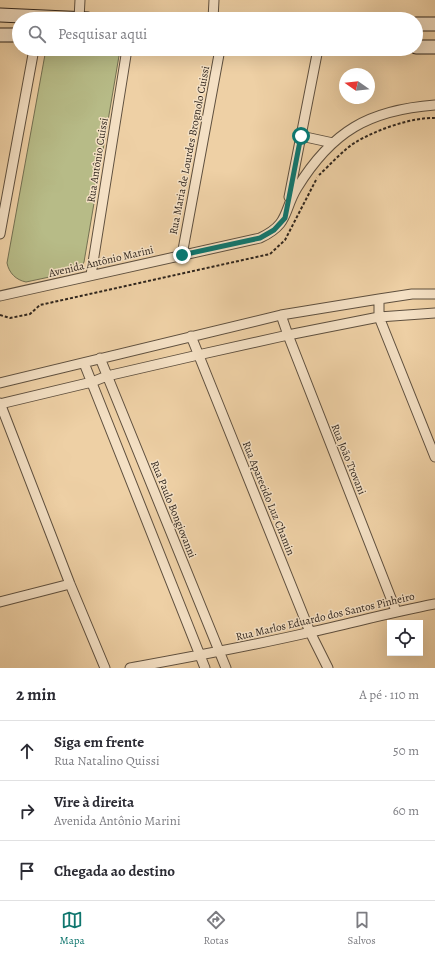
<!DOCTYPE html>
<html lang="pt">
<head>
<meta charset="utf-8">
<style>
  body { margin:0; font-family:Alegreya,serif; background:#f2f2f3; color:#2b2b33 }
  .controls { position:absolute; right:12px; bottom:12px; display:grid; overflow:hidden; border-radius:0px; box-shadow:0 4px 16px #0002 }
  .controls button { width:36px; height:36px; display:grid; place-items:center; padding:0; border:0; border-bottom:1px solid #e1e1e2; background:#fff; color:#2b2b33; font:20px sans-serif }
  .compass { position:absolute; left:339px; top:68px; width:36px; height:36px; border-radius:50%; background:#fff; box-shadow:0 4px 16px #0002; rotate:284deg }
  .stop { position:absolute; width:12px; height:12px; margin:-9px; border:3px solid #0f766e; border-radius:50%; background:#fff }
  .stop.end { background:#0f766e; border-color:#fff; box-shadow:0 1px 4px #0008 }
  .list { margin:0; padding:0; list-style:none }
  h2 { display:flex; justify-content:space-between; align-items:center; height:52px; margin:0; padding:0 16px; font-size:17px }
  h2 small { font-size:13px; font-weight:400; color:#7c7c81 }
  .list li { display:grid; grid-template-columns:26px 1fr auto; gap:12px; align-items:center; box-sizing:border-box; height:60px; padding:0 16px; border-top:1px solid #e1e1e2 }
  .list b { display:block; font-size:15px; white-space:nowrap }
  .list p { margin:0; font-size:13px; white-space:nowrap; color:#7c7c81 }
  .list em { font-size:13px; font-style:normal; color:#7c7c81 }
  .icon { flex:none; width:22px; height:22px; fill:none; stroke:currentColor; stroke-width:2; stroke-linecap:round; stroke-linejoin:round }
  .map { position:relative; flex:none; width:435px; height:668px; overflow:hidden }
  .search { position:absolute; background:#fff; box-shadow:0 4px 16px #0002; left:12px; right:12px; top:12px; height:44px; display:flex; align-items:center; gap:10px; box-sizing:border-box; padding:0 14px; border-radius:22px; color:#7c7c81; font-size:15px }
  .sheet { height:232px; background:#fff }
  nav { display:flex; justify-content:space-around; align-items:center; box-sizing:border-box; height:56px; border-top:1px solid #e1e1e2; background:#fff; font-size:11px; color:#7c7c81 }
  nav a { display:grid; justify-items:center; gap:2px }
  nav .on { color:#0f766e }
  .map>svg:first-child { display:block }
  .green { fill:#b7bb87; stroke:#737052 }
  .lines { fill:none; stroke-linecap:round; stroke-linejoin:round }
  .street-casing { stroke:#5f503f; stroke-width:11 }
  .secondary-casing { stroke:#2f251d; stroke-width:15 }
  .path { stroke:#2f251d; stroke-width:2; stroke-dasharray:3 2; stroke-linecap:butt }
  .street { stroke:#f4e0c4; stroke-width:9 }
  .secondary { stroke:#f4e0c4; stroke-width:13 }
  .route { stroke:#0f766e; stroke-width:5 }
  .labels { text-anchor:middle; stroke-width:3; stroke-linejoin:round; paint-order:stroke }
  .street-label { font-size:11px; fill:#2f251d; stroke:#f4e0c4 }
</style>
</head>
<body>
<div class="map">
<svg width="435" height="668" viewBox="0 0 435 668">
  <rect width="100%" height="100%" fill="#eed0a5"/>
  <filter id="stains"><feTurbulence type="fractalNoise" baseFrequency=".005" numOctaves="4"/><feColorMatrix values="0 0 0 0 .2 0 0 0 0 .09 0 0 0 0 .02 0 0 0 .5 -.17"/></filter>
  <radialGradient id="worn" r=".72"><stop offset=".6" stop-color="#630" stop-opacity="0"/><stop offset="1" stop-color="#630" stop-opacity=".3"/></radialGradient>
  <path class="green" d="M 46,49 L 120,50 L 84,262 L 81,268 L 73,272 L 26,282 C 16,280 9,273 7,263 Z"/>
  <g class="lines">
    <defs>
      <path id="street" d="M 79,19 L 80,0
        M 213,19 L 214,0
        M 301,136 L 333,143
        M 289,197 L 318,49
        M 0,234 L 34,49
        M 182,255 L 220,49
        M 91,275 L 127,49
        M 0,296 L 260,238 C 290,224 283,211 297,188 C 332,131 369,110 435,105
        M 379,299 L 379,317 L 435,457
        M 281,315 L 288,335 L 396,611
        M 191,336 L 310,632 L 328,668
        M 100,358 L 226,668
        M 84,363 L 205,668
        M 0,383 L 281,315 L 379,299 L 412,294 L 435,294
        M 0,403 L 70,584 L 105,668
        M 0,404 L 92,382 L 107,376 L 198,355 L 288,335 L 379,317 L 435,313
        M 0,602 L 70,584
        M 130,668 C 190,657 251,646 311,632 C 352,623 393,612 435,604"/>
      <path id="secondary" d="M 0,15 L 88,19
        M 416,24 L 435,24
        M 0,35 L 19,35
        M 416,47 L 435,47"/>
    </defs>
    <use href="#street" class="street-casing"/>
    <use href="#secondary" class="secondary-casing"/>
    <path class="path" d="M 319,175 C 329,166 345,148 356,142 C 376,130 412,117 435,118
      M 0,315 L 10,318 L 30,314 L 40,305 L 270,254 L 285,240 L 317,178"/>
    <use href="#street" class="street"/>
    <use href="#secondary" class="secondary"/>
  </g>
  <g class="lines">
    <path class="route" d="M 182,255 L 260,238 L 274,230 L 285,218 L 301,136"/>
  </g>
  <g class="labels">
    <g class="street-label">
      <text transform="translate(189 150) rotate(-79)" y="4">Rua Maria de Lourdes Brognolo Cuissi</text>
      <text transform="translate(97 160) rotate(-81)" y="4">Rua Antônio Cuissi</text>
      <text transform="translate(101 261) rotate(-13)" y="4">Avenida Antônio Marini</text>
      <text transform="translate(349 459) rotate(68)" y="4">Rua João Trovani</text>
      <text transform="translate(269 498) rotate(68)" y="4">Rua Aparecido Luz Chamin</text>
      <text transform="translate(174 509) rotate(68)" y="4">Rua Paulo Bongiovanni</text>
      <text transform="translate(325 616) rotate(-13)" y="4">Rua Marlos Eduardo dos Santos Pinheiro</text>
    </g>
  </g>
  <rect width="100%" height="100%" filter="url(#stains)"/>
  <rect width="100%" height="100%" fill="url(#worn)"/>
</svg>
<div class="controls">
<button><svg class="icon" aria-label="locate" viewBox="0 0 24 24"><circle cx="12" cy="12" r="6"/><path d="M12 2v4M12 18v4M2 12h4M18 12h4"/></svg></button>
</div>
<svg class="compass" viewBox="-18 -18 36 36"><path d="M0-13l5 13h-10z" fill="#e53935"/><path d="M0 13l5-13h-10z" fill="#7c7c81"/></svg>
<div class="stop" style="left:301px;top:136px"></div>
<div class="stop end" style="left:182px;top:255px"></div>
<div class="search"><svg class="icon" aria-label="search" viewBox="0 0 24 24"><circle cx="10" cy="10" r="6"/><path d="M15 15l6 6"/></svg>Pesquisar aqui</div>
</div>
<section class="sheet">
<h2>2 min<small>A pé · 110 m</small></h2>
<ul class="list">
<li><svg class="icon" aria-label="ahead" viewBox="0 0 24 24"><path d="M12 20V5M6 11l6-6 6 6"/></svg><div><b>Siga em frente</b><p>Rua Natalino Quissi</p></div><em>50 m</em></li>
<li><svg class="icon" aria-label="right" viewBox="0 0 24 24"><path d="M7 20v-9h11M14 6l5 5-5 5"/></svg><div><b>Vire à direita</b><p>Avenida Antônio Marini</p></div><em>60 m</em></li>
<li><svg class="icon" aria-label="arrive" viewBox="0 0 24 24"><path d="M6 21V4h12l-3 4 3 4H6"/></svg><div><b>Chegada ao destino</b></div></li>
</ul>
</section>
<nav>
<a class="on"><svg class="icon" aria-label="map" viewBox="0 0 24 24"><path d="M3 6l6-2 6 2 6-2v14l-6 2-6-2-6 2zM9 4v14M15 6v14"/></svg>Mapa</a>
<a><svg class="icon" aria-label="directions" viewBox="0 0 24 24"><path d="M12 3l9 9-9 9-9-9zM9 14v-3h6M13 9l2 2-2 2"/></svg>Rotas</a>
<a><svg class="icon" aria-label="saved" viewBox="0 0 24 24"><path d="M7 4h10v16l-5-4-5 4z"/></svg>Salvos</a>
</nav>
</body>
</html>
